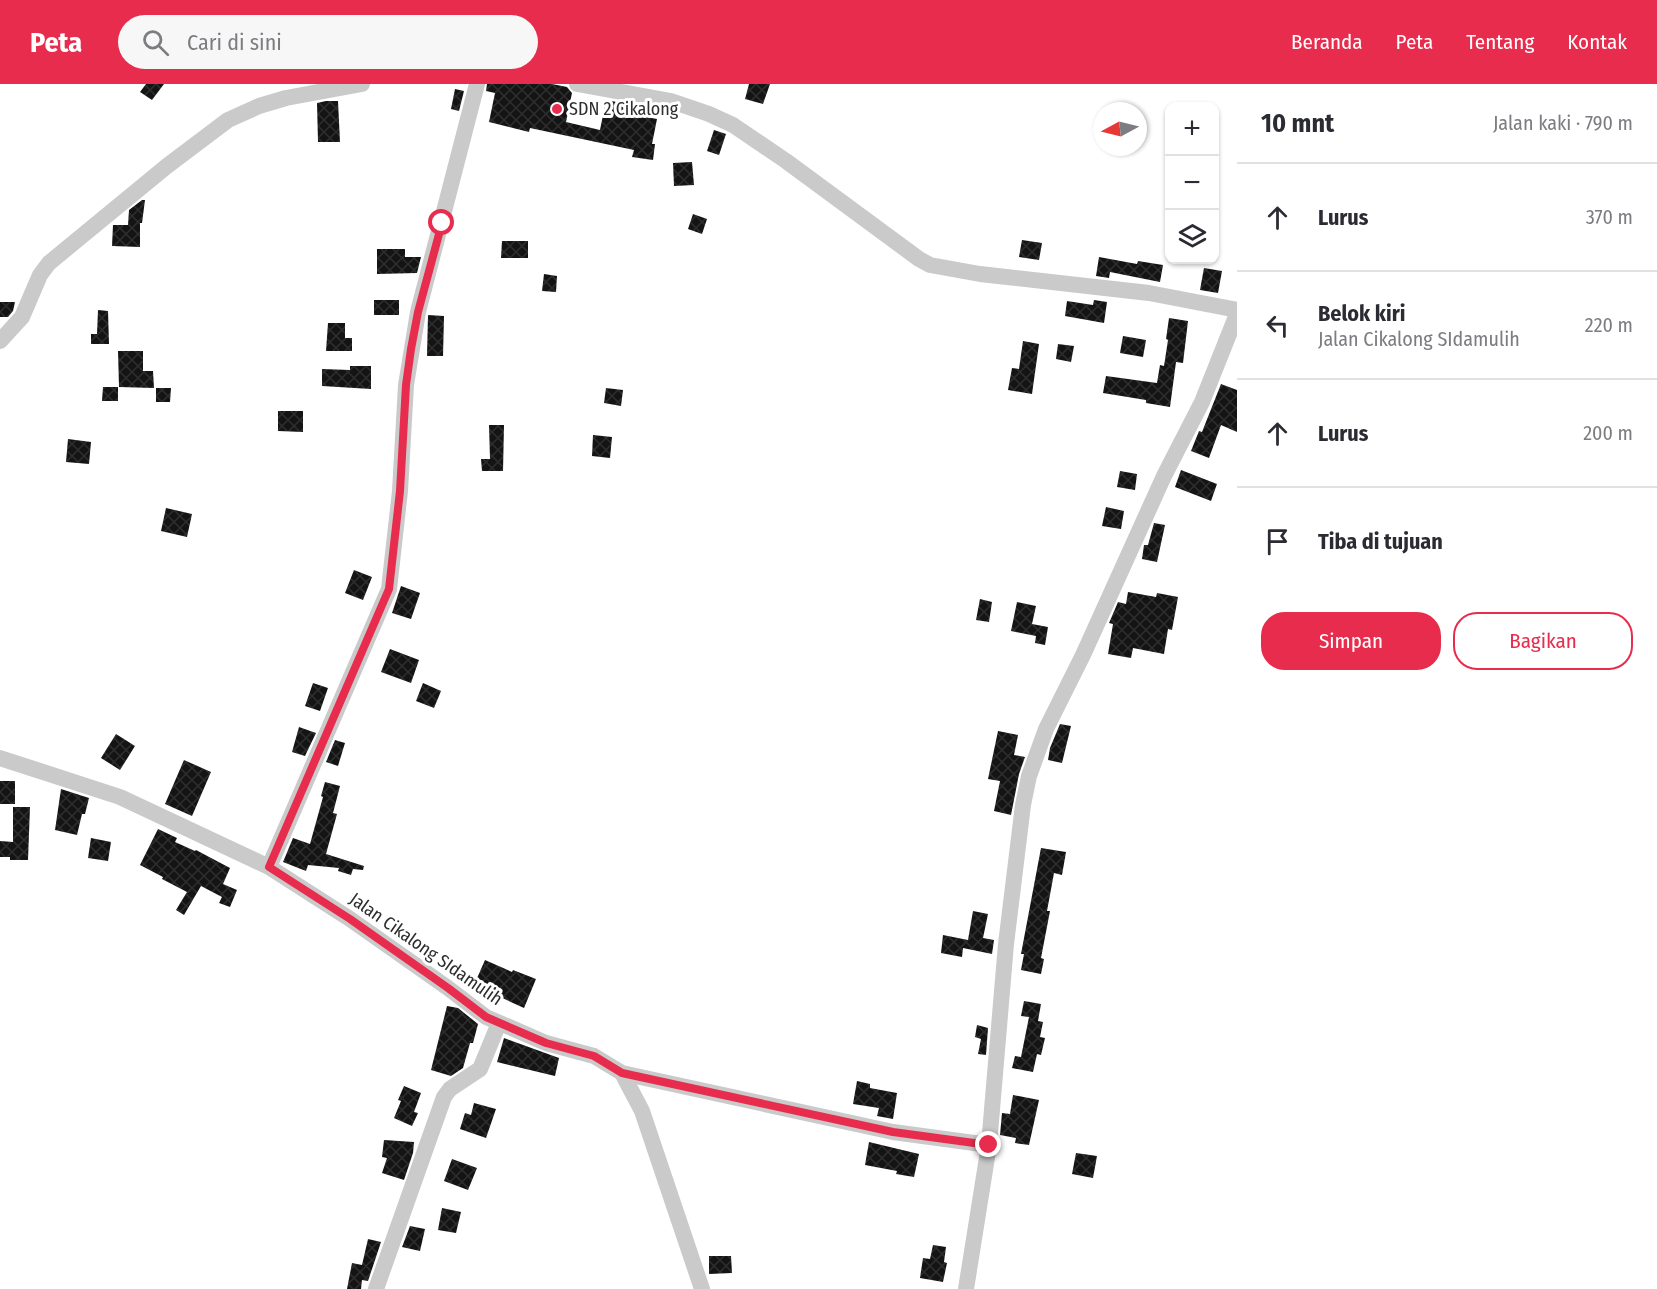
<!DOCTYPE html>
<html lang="id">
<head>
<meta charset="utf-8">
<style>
  body { margin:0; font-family:"Fira Sans Condensed",sans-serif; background:#f7f7f7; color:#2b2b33 }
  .controls { position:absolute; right:18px; top:18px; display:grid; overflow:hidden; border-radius:12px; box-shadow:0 2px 4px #0004 }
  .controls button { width:54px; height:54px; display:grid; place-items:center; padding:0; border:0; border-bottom:2px solid #e1e1e2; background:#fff; color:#2b2b33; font:30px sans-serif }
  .compass { position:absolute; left:1093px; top:18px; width:54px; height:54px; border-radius:50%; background:#fff; box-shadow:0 2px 4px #0004; rotate:263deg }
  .stop { position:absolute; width:18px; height:18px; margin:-14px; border:4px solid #e72c4d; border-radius:50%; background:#fff }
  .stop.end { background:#e72c4d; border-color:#fff; box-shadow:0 2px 6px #0008 }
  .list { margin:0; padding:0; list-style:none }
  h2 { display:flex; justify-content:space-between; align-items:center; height:78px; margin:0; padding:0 24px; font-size:26px }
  h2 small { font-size:20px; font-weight:400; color:#7c7c81 }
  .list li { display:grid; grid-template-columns:39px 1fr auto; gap:18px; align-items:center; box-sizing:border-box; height:108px; padding:0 24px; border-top:2px solid #e1e1e2 }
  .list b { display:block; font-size:22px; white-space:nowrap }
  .list p { margin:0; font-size:20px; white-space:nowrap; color:#7c7c81 }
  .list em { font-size:20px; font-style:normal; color:#7c7c81 }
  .actions { display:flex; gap:12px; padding:18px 24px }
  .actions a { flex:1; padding:14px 0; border:2px solid #e72c4d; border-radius:24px; text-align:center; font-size:21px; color:#e72c4d }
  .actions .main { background:#e72c4d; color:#fff }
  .icon { flex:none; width:33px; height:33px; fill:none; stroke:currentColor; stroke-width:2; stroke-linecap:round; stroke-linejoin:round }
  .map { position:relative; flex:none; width:1237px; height:1205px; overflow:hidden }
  header { display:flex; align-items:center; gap:36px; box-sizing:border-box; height:84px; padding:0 30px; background:#e72c4d; color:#fff }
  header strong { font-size:28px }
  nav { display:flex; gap:33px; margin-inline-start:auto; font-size:21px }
  .search { width:420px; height:54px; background:#f7f7f7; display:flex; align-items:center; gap:15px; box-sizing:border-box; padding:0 21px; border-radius:33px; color:#7c7c81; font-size:22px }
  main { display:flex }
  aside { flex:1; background:#fff }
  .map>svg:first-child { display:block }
  .building { fill:url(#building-cross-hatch) }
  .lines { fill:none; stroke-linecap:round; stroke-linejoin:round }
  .minor { stroke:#cacaca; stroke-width:16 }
  .route { stroke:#e72c4d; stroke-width:8 }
  .poi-dot { fill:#e72c4d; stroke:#fff; stroke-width:2 }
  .labels { text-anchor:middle; stroke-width:6; stroke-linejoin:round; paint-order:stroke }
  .poi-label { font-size:18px; fill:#2d2d2d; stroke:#fff; text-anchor:start }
  .street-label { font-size:18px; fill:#2d2d2d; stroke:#fff }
</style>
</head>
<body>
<header>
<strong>Peta</strong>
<div class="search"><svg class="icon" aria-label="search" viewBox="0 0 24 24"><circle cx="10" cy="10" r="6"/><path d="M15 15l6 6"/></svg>Cari di sini</div>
<nav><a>Beranda</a><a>Peta</a><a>Tentang</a><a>Kontak</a></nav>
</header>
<main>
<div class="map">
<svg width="1237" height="1205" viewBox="0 0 1237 1205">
  <defs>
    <pattern id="building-cross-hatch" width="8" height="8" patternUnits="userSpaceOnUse" patternTransform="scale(1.5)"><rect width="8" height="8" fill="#141414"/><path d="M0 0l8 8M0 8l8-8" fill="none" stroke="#2e2e2e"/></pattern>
  </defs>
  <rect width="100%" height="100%" fill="#fff"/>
  <path class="building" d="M 146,0 L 164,0 L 152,16 L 140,8 Z
    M 487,0 L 552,0 L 567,3 L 572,9 L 566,38 L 600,46 L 606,16 L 627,20 L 625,29 L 657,35 L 652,60 L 655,60 L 653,76 L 632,73 L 634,66 L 530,44 L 529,48 L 489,38 L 495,9 L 486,7 Z
    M 749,0 L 770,0 L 763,20 L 745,15 Z
    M 455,5 L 464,7 L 459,27 L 451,25 Z
    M 326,17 L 338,17 L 340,58 L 318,58 L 317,19 Z
    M 714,46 L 726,50 L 719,71 L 707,67 Z
    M 692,78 L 694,101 L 674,102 L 673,79 Z
    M 142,116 L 145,116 L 142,139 L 140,139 L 140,163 L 112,162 L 113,141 L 128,141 L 129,126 Z
    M 693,130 L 707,135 L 702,150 L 688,145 Z
    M 1022,156 L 1042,159 L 1039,176 L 1019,173 Z
    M 502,157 L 528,157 L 528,174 L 501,174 Z
    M 377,165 L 405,165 L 405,173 L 421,173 L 417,189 L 377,190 Z
    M 1099,173 L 1137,180 L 1138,177 L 1163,181 L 1160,198 L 1110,188 L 1109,194 L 1096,192 Z
    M 1204,184 L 1222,187 L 1218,209 L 1200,206 Z
    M 544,190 L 557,192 L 556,208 L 542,207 Z
    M 374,216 L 399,216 L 399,231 L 374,231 Z
    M 1094,216 L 1107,218 L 1104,239 L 1065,232 L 1067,217 L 1093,221 Z
    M 0,218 L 15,218 L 13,227 L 8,233 L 0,233 Z
    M 98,226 L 108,227 L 109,260 L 91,260 L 91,250 L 97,250 Z
    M 428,231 L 444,232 L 443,272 L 427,272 Z
    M 1169,234 L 1188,237 L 1183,279 L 1176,278 L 1170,323 L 1146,319 L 1146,316 L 1103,309 L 1106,292 L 1157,299 L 1160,281 L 1164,282 L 1168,256 L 1166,255 Z
    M 328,239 L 345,239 L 345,254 L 352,254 L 352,267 L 326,267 Z
    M 1123,252 L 1146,256 L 1143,273 L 1120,269 Z
    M 1023,257 L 1039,260 L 1032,310 L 1008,306 L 1012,284 L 1019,285 Z
    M 1058,260 L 1074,262 L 1071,278 L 1056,275 Z
    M 118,267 L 143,267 L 143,287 L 153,287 L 154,304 L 119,303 Z
    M 350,282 L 371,282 L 371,305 L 322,302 L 322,285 L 350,286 Z
    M 1221,300 L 1237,306 L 1237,348 L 1221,341 L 1209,374 L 1191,367 L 1199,347 L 1202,348 Z
    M 103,303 L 118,303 L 118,317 L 102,317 Z
    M 156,304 L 171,304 L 170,318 L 156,318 Z
    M 606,304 L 623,306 L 621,322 L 604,319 Z
    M 278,327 L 303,327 L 303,348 L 278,347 Z
    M 489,341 L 504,341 L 503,387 L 482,387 L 481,375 L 490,375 Z
    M 593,351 L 612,353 L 610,374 L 592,372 Z
    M 68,355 L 91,358 L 89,380 L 66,378 Z
    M 1181,386 L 1217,400 L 1211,417 L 1175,403 Z
    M 1120,387 L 1137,390 L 1135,406 L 1117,403 Z
    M 1106,423 L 1124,427 L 1121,445 L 1102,442 Z
    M 166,424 L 192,430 L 187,453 L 161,447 Z
    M 1154,439 L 1165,441 L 1157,478 L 1142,475 L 1144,461 L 1148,461 Z
    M 354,486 L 372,493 L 363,516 L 345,509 Z
    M 401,502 L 420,509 L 411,535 L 392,529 Z
    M 1128,508 L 1156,513 L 1157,509 L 1178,513 L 1172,546 L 1168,545 L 1164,570 L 1133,564 L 1131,574 L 1108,570 L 1113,540 L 1109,539 L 1118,518 L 1126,520 Z
    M 980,515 L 992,518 L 989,538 L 976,536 Z
    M 1017,518 L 1036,522 L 1032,540 L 1048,543 L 1045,561 L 1035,559 L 1036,552 L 1011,547 Z
    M 390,565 L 419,576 L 411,599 L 381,588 Z
    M 313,599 L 328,604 L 320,627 L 305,622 Z
    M 423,599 L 441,607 L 434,624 L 416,617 Z
    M 1060,640 L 1071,642 L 1062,679 L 1048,676 L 1050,664 Z
    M 299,643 L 316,649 L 305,672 L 292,668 Z
    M 998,647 L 1018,651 L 1014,671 L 1025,673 L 1019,690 L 1011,731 L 994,727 L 1000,697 L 988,695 Z
    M 116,650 L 135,662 L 120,686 L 101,674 Z
    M 335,656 L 345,659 L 338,682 L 326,678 Z
    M 184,676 L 211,688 L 192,732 L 165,720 Z
    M 0,697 L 15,697 L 15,720 L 0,720 Z
    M 325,698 L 340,702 L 333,729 L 337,730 L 326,770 L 364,782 L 363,786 L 353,785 L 351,791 L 338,787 L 339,784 L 308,781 L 306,787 L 283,778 L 293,754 L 310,760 L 323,713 L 321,712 Z
    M 61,705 L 89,714 L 85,730 L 82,730 L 77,751 L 55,746 Z
    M 13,723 L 30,723 L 28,776 L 10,776 L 10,773 L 0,773 L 0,757 L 13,758 Z
    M 158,745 L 177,754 L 175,758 L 195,767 L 196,766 L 230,784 L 223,800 L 237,806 L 230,823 L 219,819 L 222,813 L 201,802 L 184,831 L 176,826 L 187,808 L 162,795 L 163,793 L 140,781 Z
    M 91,754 L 111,758 L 108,777 L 88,774 Z
    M 1041,764 L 1066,768 L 1062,791 L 1054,789 L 1047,827 L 1050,827 L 1041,874 L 1044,875 L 1041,890 L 1021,886 L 1024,870 L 1021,870 Z
    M 973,827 L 988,830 L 983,854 L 994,856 L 992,870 L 963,864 L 962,873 L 941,869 L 943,851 L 968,856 Z
    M 485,876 L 512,888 L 513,886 L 536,895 L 524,924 L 474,901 Z
    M 1024,917 L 1041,920 L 1038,937 L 1043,938 L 1040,953 L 1045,954 L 1041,971 L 1037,970 L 1033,988 L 1012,984 L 1015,972 L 1021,973 L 1029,933 L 1021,932 Z
    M 447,922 L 458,924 L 478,940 L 473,959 L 470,959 L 463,984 L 451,992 L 431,986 Z
    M 977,941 L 988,944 L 986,971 L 978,970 L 981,955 L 975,953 Z
    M 504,954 L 559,974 L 555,992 L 497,978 Z
    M 857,997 L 870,1000 L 870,1004 L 897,1009 L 893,1035 L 877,1032 L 879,1024 L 853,1020 Z
    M 404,1002 L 421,1009 L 414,1028 L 418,1029 L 412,1042 L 394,1034 L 401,1017 L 398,1016 Z
    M 1013,1011 L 1039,1016 L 1029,1061 L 1015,1059 L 1016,1054 L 1000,1051 L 1002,1029 L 1010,1030 Z
    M 474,1019 L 496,1025 L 486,1054 L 460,1045 L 465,1029 L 471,1031 Z
    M 384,1056 L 414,1058 L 413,1069 L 404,1096 L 382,1089 L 387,1074 L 382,1073 Z
    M 869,1058 L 919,1070 L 914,1093 L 896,1090 L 897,1087 L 865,1081 Z
    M 1076,1069 L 1097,1072 L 1093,1094 L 1072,1090 Z
    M 452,1075 L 477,1084 L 468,1106 L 444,1097 Z
    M 442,1124 L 461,1128 L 456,1149 L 438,1146 Z
    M 410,1142 L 425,1145 L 420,1167 L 402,1163 Z
    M 368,1155 L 381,1158 L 368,1197 L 362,1196 L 361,1205 L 347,1205 L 352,1179 L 362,1181 Z
    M 933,1161 L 946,1163 L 944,1178 L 947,1179 L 943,1198 L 920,1194 L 923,1174 L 930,1175 Z
    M 709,1172 L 731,1172 L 732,1189 L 709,1190 Z"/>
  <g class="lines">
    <path class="minor" d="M 577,0 L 671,17 L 709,30 L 733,41 L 786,77 L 919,175 L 930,181 L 980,190 L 1149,209 L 1237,226
      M 0,257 L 22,233 L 40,191 L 49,179 L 167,82 L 228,36 L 259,22 L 286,14 L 362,0
      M 0,674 L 120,713 L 269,783 L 350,835 L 448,904 L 486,933 L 546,959 L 594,972 L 622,989 L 642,1027 L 702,1205
      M 269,783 L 389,505 L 400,407 L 406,301 L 418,228 L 477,0
      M 622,989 L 893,1048 L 989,1061
      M 376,1205 L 444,1013 L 450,1005 L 480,985 L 499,939
      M 966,1205 L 989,1061 L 1006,860 L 1023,721 L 1029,692 L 1046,645 L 1083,571 L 1164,392 L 1202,318 L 1237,230"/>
  </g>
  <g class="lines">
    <path class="route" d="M 442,139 L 418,228 L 411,265 L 406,301 L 400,407 L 389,505 L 269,783 L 350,835 L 448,904 L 486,933 L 546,959 L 594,972 L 622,989 L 893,1048 L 989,1061"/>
  </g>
  <circle class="poi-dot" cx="557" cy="25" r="6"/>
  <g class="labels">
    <g class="poi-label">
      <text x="569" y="31">SDN 2 Cikalong</text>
    </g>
    <g class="street-label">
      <text transform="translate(426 865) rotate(35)" y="6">Jalan Cikalong SIdamulih</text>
    </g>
  </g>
</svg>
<div class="controls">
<button>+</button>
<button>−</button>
<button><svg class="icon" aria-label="layers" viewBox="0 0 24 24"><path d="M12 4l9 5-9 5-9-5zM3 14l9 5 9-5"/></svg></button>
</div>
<svg class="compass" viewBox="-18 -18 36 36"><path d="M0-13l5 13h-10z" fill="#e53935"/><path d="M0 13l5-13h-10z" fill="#7c7c81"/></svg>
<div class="stop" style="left:442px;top:139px"></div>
<div class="stop end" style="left:989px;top:1061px"></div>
</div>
<aside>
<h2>10 mnt<small>Jalan kaki · 790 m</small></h2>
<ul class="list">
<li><svg class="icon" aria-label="ahead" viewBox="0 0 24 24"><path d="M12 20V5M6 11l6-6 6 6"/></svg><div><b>Lurus</b></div><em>370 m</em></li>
<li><svg class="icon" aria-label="left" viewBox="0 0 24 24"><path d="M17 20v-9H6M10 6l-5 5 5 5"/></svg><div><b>Belok kiri</b><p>Jalan Cikalong SIdamulih</p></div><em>220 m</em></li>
<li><svg class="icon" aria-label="ahead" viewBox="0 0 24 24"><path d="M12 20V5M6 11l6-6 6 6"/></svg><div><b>Lurus</b></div><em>200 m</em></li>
<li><svg class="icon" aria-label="arrive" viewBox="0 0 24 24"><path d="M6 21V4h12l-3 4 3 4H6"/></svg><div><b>Tiba di tujuan</b></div></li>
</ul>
<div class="actions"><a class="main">Simpan</a><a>Bagikan</a></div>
</aside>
</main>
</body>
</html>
